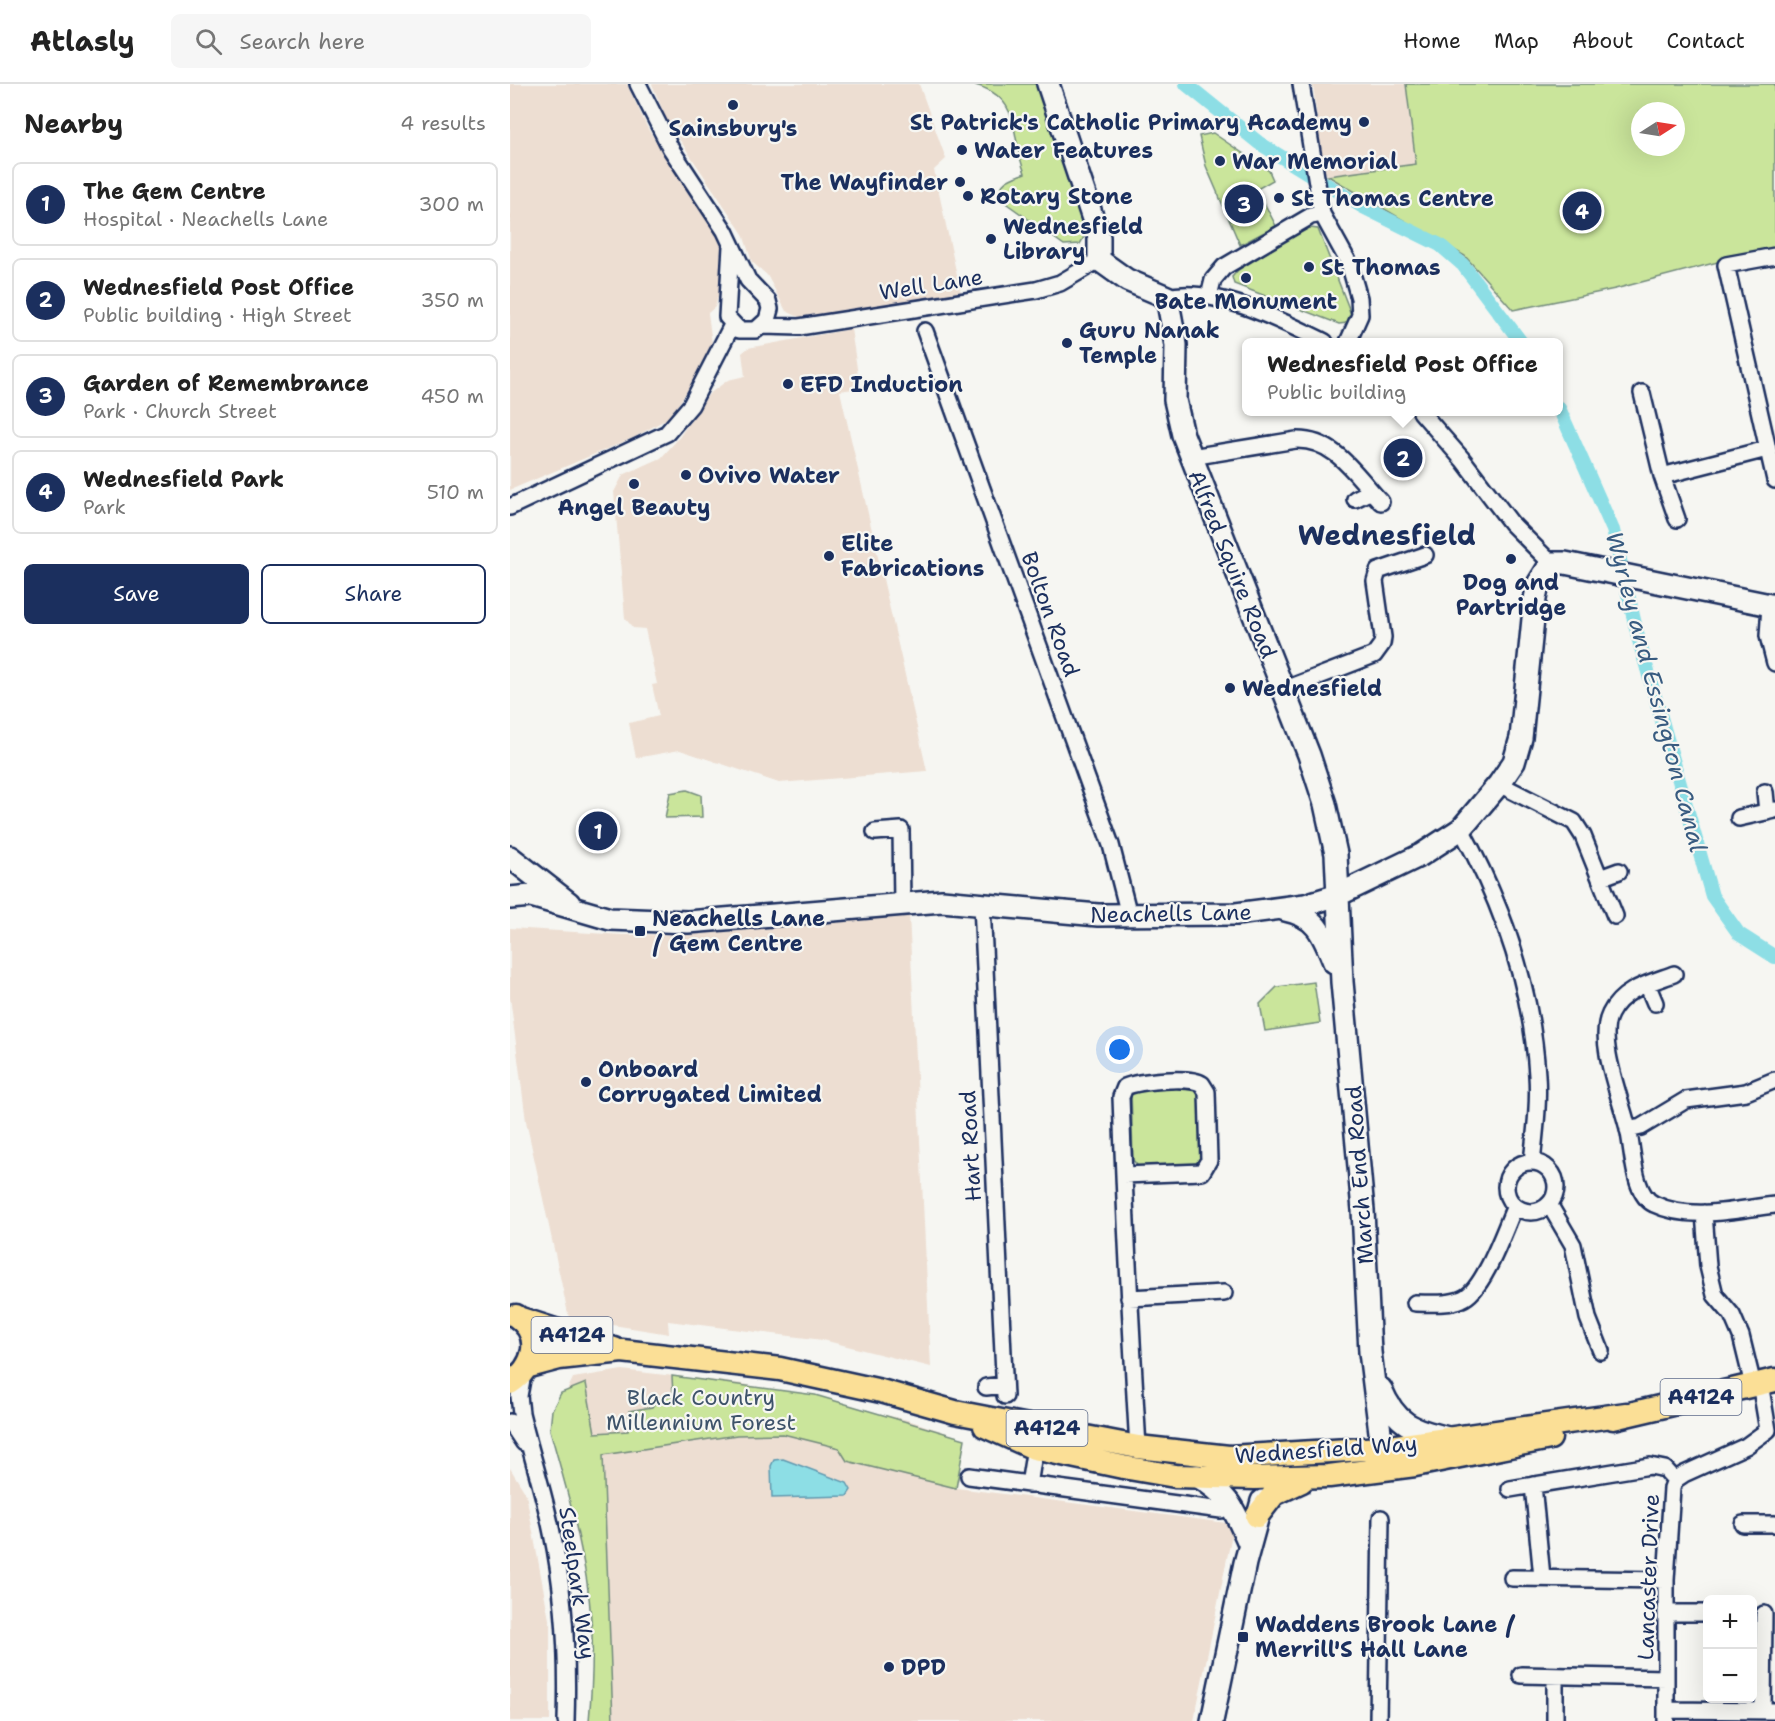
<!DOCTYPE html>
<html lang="en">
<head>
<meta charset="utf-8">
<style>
  body { margin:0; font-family:"Shantell Sans",sans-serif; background:#f6f6f6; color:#222 }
  .controls { position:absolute; right:18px; bottom:18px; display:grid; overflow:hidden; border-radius:9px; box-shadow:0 6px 24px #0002 }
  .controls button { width:54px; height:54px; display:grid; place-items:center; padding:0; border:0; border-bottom:2px solid #e0e0e0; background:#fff; color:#222; font:30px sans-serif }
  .compass { position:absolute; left:1121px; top:18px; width:54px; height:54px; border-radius:50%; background:#fff; box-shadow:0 6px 24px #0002; rotate:78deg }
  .you { position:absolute; left:610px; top:966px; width:21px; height:21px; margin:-15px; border:4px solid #fff; border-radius:50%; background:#1a73e8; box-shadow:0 0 0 9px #1a73e833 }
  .badge { display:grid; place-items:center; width:39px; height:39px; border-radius:50%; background:#1b2f5e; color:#fff; font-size:20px; font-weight:700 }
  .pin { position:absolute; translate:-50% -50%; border:3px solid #fff; box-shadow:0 2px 6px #0006 }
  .popup { position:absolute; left:732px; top:254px; width:321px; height:78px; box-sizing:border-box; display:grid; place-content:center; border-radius:9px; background:#fff; filter:drop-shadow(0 2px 4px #0005); font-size:20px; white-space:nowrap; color:#767676 }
  .popup b { font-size:22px; color:#222 }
  .popup::after { content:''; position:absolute; left:50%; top:100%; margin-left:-12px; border:12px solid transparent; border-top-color:#fff }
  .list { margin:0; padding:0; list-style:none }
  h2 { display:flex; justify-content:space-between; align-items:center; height:78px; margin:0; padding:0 24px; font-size:26px }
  h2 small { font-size:20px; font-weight:400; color:#767676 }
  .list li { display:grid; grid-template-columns:39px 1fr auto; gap:18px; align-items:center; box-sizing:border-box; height:84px; margin:0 12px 12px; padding:0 12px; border:2px solid #e0e0e0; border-radius:9px }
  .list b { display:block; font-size:22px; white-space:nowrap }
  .list p { margin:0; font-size:20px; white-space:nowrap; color:#767676 }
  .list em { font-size:20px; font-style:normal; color:#767676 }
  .actions { display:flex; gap:12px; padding:18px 24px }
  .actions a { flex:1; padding:14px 0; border:2px solid #1b2f5e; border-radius:9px; text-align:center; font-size:21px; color:#1b2f5e }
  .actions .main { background:#1b2f5e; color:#fff }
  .icon { flex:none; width:33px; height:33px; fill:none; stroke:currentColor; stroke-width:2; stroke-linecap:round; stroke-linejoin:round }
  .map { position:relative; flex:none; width:1265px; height:1637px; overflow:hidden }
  header { display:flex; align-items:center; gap:36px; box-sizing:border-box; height:84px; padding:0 30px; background:#fff; border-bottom:2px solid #e0e0e0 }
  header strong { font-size:28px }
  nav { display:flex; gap:33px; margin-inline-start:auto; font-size:21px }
  .search { width:420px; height:54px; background:#f6f6f6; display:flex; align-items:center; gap:15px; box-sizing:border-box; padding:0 21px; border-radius:9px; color:#767676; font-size:22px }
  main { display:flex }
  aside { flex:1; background:#fff }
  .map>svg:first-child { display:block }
  .built { fill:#edded2 }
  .green { fill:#cae59b; stroke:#728a7c; stroke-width:1.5; fill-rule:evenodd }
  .water { fill:#8ddee5; stroke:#5f98af; stroke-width:1.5 }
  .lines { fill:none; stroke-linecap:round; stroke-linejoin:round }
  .canal { stroke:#8ddee5; stroke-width:14 }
  .street-casing { stroke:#1b2f5e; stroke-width:20 }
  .secondary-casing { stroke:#1b2f5e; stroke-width:26 }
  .primary-casing { stroke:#1b2f5e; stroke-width:27 }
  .street { stroke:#f6f6f2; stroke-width:15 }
  .secondary { stroke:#f6f6f2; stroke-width:21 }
  .primary { stroke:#fbdf96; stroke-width:22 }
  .poi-dot { fill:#1b2f5e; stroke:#f6f6f2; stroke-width:2 }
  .labels { text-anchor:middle; stroke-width:4.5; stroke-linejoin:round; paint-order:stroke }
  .shield { fill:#f6f6f2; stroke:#5d6b8a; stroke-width:1.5 }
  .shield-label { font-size:21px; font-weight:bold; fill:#1b2f5e }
  .poi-label { font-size:22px; font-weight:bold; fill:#1b2f5e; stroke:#f6f6f2; text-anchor:start }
  .street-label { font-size:22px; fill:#1b2f5e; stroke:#f6f6f2 }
  .park-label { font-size:22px; fill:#3e536a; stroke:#f6f6f2 }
  .water-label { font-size:24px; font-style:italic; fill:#385b80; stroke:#f6f6f2 }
  .district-label { font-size:28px; font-weight:bold; fill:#1b2f5e; stroke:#f6f6f2 }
</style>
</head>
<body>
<header>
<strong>Atlasly</strong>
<div class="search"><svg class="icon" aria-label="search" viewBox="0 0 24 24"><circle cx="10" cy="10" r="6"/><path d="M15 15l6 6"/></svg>Search here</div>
<nav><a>Home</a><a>Map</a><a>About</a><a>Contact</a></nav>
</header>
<main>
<aside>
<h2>Nearby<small>4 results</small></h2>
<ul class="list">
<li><span class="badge">1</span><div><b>The Gem Centre</b><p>Hospital · Neachells Lane</p></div><em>300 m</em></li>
<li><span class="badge">2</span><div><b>Wednesfield Post Office</b><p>Public building · High Street</p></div><em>350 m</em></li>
<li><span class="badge">3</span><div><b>Garden of Remembrance</b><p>Park · Church Street</p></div><em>450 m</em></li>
<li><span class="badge">4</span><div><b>Wednesfield Park</b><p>Park</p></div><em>510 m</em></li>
</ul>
<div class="actions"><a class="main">Save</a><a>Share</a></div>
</aside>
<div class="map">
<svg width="1265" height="1637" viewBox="0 0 1265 1637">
  <rect width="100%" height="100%" fill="#f6f6f2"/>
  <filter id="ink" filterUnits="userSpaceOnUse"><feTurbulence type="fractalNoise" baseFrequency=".0167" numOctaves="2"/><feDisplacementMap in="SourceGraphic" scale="12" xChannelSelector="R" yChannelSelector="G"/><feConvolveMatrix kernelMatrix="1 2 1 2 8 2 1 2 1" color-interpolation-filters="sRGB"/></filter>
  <g filter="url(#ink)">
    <path class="built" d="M 0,0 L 117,0 L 138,45 L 211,157 L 216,186 L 205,223 L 198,229 L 202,260 L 190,287 L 160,333 L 125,353 L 0,406 Z
      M 142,0 L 409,0 L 436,75 L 424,86 L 451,210 L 289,233 L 276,227 L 257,191 L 242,178 L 233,150 L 157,37 Z
      M 803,0 L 896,0 L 906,80 L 818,92 L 813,86 Z
      M 341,245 L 350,304 L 330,307 L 417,687 L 269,699 L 170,666 L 126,674 L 119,639 L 149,632 L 142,601 L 147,600 L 135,545 L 123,544 L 115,534 L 104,408 L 113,391 L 151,374 L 168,355 L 199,310 L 218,296 L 235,292 L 232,269 L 238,264 Z
      M 399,830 L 421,1283 L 313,1256 L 158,1237 L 159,1250 L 59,1234 L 16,1037 L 0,913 L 0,844 L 113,851 L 188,850 Z
      M 112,1286 L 233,1300 L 398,1336 L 455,1355 L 447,1404 L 724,1440 L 684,1637 L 93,1637 L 91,1567 L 43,1337 L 63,1294 Z
      M 0,1384 L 16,1410 L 40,1541 L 40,1637 L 0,1637 Z"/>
    <path class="green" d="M 462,0 L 528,0 L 577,148 L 570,160 L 554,161 L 497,120 L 489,111 C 490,96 503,94 515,89 C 499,51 514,13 462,0 Z
      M 896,0 L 1265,0 L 1265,163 L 1105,205 L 1003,226 L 955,172 L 818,92 L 906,80 ZM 1130,27 L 1166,27 L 1166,63 L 1130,63 Z
      M 703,49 L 759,87 L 763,96 L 747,105 L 766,142 L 730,161 L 696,82 L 689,52 Z
      M 800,144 L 808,145 L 838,222 L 842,234 L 837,239 L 829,240 L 724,200 L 722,193 L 728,186 L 790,148 Z
      M 177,706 L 191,711 L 192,733 L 155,734 L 160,709 Z
      M 804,898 L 810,939 L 755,947 L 750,920 L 767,903 Z
      M 686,1002 L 692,1011 L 694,1077 L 686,1084 L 630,1085 L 623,1076 L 621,1006 L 629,1004 Z
      M 162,1292 L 305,1311 L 455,1355 L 446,1404 L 337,1377 L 329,1364 L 273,1350 L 227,1351 L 93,1371 L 103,1637 L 79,1637 C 82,1603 84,1569 81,1535 C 77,1472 57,1407 40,1346 L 42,1326 L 51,1309 L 76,1299 L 85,1349 L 118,1347 L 119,1327 L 142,1323 L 148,1314 L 163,1312 Z"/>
    <path class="water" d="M 273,1375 L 337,1399 L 341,1406 L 337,1412 L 262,1414 L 261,1382 L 264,1376 Z"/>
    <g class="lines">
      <path class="canal" d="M 676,0 L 749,59 L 853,123 L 930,161 L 953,181 L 1011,258
        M 1049,324 L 1103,446 L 1128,553 L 1202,812 L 1229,850 L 1265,873"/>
      <defs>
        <path id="street" d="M 128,0 L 161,65 L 215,147 L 238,196 L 258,217 L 260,225 L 257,236 L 246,246 L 229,246 L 217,233 L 221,162
          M 791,0 L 812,130 L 839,179 L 849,214 L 850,231 L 838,258
          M 1265,172 L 1216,181 L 1265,396
          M 699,212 L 703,196 L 714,183 L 801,132 L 812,130
          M 657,213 C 703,201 774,238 815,258
          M 253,242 L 289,243 L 526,206 L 550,199 L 589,176
          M 415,247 L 601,761 L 619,831
          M 1132,309 L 1152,392 L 1167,435
          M 911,328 L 953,376 L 1001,439 L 1041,479
          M 681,373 L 786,356 C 826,355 846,392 871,418
          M 1152,392 L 1257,365
          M 845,415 L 861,407
          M 0,423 L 157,349 L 181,321 L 222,241
          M 1260,521 L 1258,552 L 1265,579
          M 773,606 L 864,571 L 872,560 L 873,553 L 865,497 L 868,487 L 915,471
          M 989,700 L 1064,738 L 1073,752 L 1105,832
          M 1255,708 L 1257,728
          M 1229,734 L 1265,726
          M 951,745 C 992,820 1022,905 1027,991 C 1029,1020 1025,1049 1022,1078
          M 365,748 L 391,746 L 392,820
          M 1090,794 L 1109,787
          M 472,820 L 495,1312
          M 1164,890 C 1140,899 1112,905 1100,930 C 1086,957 1113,1020 1119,1049 C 1122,1065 1123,1083 1128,1098 C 1131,1107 1135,1116 1144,1120 C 1182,1138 1226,1125 1265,1121
          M 1137,900 L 1145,919
          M 1118,1046 L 1131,1043 L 1176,1016 L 1236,1008 L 1265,996
          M996 1103a25 25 0 1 1 50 0a25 25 0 1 1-50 0Z
          M 614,1091 L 692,1088 L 699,1076 L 697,1008 L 692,1000 C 680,992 629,997 615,1003 L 611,1013 C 615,1130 621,1246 628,1363
          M 1039,1120 L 1063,1161 L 1078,1234 L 1091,1267
          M 1194,1129 L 1198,1182 L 1205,1211 L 1222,1231 L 1231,1252 L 1243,1301
          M 619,1214 L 714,1209
          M 905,1219 C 921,1219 938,1221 952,1215 C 974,1207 995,1144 1005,1122
          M 13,1290 L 9,1312 L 11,1329 C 21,1370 34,1409 42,1449 C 55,1511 58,1574 56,1637
          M 476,1303 L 494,1301
          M 0,1338 L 14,1359
          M 459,1392 L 711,1426
          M 519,1401 L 526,1357
          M 1023,1401 L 1032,1493
          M 1000,1405 L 1140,1382 L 1155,1385 L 1165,1396
          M 1233,1440 L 1265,1440
          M 1002,1494 L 1156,1496
          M 1157,1529 L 1198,1529
          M 1011,1591 L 1156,1594
          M 1156,1626 L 1265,1627
          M 1253,1627 L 1254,1530
          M 868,1637 L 871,1434
          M 1045,1637 L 1045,1592
          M 1156,1637 L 1156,1496 L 1162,1404 L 1165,1396 L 1174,1390 L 1236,1362 L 1258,1346 L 1250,1299"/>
        <path id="secondary" d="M 538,0 L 589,153 L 589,176 L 617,196 L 657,213 L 666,261 L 665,316 L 673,351 L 799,671 L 815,720 L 826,770 L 832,898 L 853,1126 L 860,1268 L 874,1380
          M 0,773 L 59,819
          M 0,814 L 21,812 L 100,835 L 178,838 L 432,817 L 588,831 L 726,830 L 795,821 L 828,811 L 911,771 L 951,745 L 989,700 L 1004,678 L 1011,654 L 1025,515 L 1028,500 L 1041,479 L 1055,479 L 1265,522
          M 775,826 C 807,832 813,851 824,878
          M 871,1305 C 886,1341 902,1345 938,1354
          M 687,1392 C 719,1411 724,1425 738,1457
          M 702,1637 L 735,1479 L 752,1417"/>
        <path id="primary" d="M 11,1235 L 104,1265
          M 19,1282 L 49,1274 L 112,1267 L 270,1285 L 371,1307 L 445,1328 L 628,1363 L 719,1373 L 872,1364 L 1116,1330
          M 0,1299 C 25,1283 34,1251 6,1232
          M 1103,1334 L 1265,1296
          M 475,1342 L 524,1364 L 613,1383 L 665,1392 L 745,1394 L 819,1392 L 905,1381 L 1040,1354
          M 747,1432 L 764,1410 L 792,1397"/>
      </defs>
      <use href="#street" class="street-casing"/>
      <use href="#secondary" class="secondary-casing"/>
      <use href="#primary" class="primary-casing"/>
      <use href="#street" class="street"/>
      <use href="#secondary" class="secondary"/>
      <use href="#primary" class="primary"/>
    </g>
  </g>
  <g class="poi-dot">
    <circle cx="223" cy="21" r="6"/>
    <circle cx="854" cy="38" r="6"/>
    <circle cx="452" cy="66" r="6"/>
    <circle cx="710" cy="77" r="6"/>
    <circle cx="450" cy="98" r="6"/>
    <circle cx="458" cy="112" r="6"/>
    <circle cx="769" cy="114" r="6"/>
    <circle cx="481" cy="155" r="6"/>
    <circle cx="799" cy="183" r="6"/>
    <circle cx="736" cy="194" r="6"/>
    <circle cx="557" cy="259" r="6"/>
    <circle cx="278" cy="300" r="6"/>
    <circle cx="176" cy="391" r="6"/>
    <circle cx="124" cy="400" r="6"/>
    <circle cx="319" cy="472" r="6"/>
    <circle cx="1001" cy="475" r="6"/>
    <circle cx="720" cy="604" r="6"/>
    <rect x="124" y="841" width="12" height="12" rx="3"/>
    <circle cx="76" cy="998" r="6"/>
    <rect x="727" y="1547" width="12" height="12" rx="3"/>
    <circle cx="379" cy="1583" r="6"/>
  </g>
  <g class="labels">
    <g class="shield">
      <rect x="21.5" y="1233" width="81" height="36" rx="4.5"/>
      <rect x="1150.5" y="1295" width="81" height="36" rx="4.5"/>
      <rect x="496.5" y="1326" width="81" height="36" rx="4.5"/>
    </g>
    <g class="shield-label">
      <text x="62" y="1258">A4124</text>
      <text x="1191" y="1320">A4124</text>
      <text x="537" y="1351">A4124</text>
    </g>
    <g class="poi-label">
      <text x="842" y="46" text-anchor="end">St Patrick's Catholic Primary Academy</text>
      <text x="223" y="52" text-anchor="middle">Sainsbury's</text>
      <text x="464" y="74">Water Features</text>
      <text x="722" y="85">War Memorial</text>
      <text x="438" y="106" text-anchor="end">The Wayfinder</text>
      <text x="470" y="120">Rotary Stone</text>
      <text x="781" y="122">St Thomas Centre</text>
      <text x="493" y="150">Wednesfield<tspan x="493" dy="25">Library</tspan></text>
      <text x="811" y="191">St Thomas</text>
      <text x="736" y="225" text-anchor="middle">Bate Monument</text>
      <text x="569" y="254">Guru Nanak<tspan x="569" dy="25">Temple</tspan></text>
      <text x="290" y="308">EFD Induction</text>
      <text x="188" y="399">Ovivo Water</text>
      <text x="124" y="431" text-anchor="middle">Angel Beauty</text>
      <text x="331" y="467">Elite<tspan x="331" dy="25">Fabrications</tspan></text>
      <text x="1001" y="506" text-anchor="middle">Dog and<tspan x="1001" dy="25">Partridge</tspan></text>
      <text x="732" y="612">Wednesfield</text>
      <text x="142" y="842">Neachells Lane<tspan x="142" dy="25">/ Gem Centre</tspan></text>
      <text x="88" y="993">Onboard<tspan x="88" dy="25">Corrugated Limited</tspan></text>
      <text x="745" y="1548">Waddens Brook Lane /<tspan x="745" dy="25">Merrill'S Hall Lane</tspan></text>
      <text x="391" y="1591">DPD</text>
    </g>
    <g class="street-label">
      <text transform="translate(421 200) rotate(-9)" y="8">Well Lane</text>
      <text transform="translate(723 480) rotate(68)" y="8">Alfred Squire Road</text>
      <text transform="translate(541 530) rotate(70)" y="8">Bolton Road</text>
      <text transform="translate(661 829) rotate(-1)" y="8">Neachells Lane</text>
      <text transform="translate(460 1062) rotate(-93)" y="8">Hart Road</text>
      <text transform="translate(849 1091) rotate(-94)" y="8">March End Road</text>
      <text transform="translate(816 1365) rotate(-4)" y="8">Wednesfield Way</text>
      <text transform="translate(1138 1493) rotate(-88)" y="8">Lancaster Drive</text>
      <text transform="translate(68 1499) rotate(82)" y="8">Steelpark Way</text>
    </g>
    <g class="park-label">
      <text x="191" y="1321">Black Country<tspan x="191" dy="25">Millennium Forest</tspan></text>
    </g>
    <g class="water-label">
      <text transform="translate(1146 608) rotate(75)" y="8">Wyrley and Essington Canal</text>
    </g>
    <g class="district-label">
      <text x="877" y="461">Wednesfield</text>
    </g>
  </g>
</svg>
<div class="controls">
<button>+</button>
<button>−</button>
</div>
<svg class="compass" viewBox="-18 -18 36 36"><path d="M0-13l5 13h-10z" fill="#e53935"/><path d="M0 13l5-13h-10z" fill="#767676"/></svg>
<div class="you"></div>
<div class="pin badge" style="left:88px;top:747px">1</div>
<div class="pin badge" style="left:893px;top:374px">2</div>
<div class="popup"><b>Wednesfield Post Office</b>Public building</div>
<div class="pin badge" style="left:734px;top:120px">3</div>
<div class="pin badge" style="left:1072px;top:127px">4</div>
</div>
</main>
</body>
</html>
